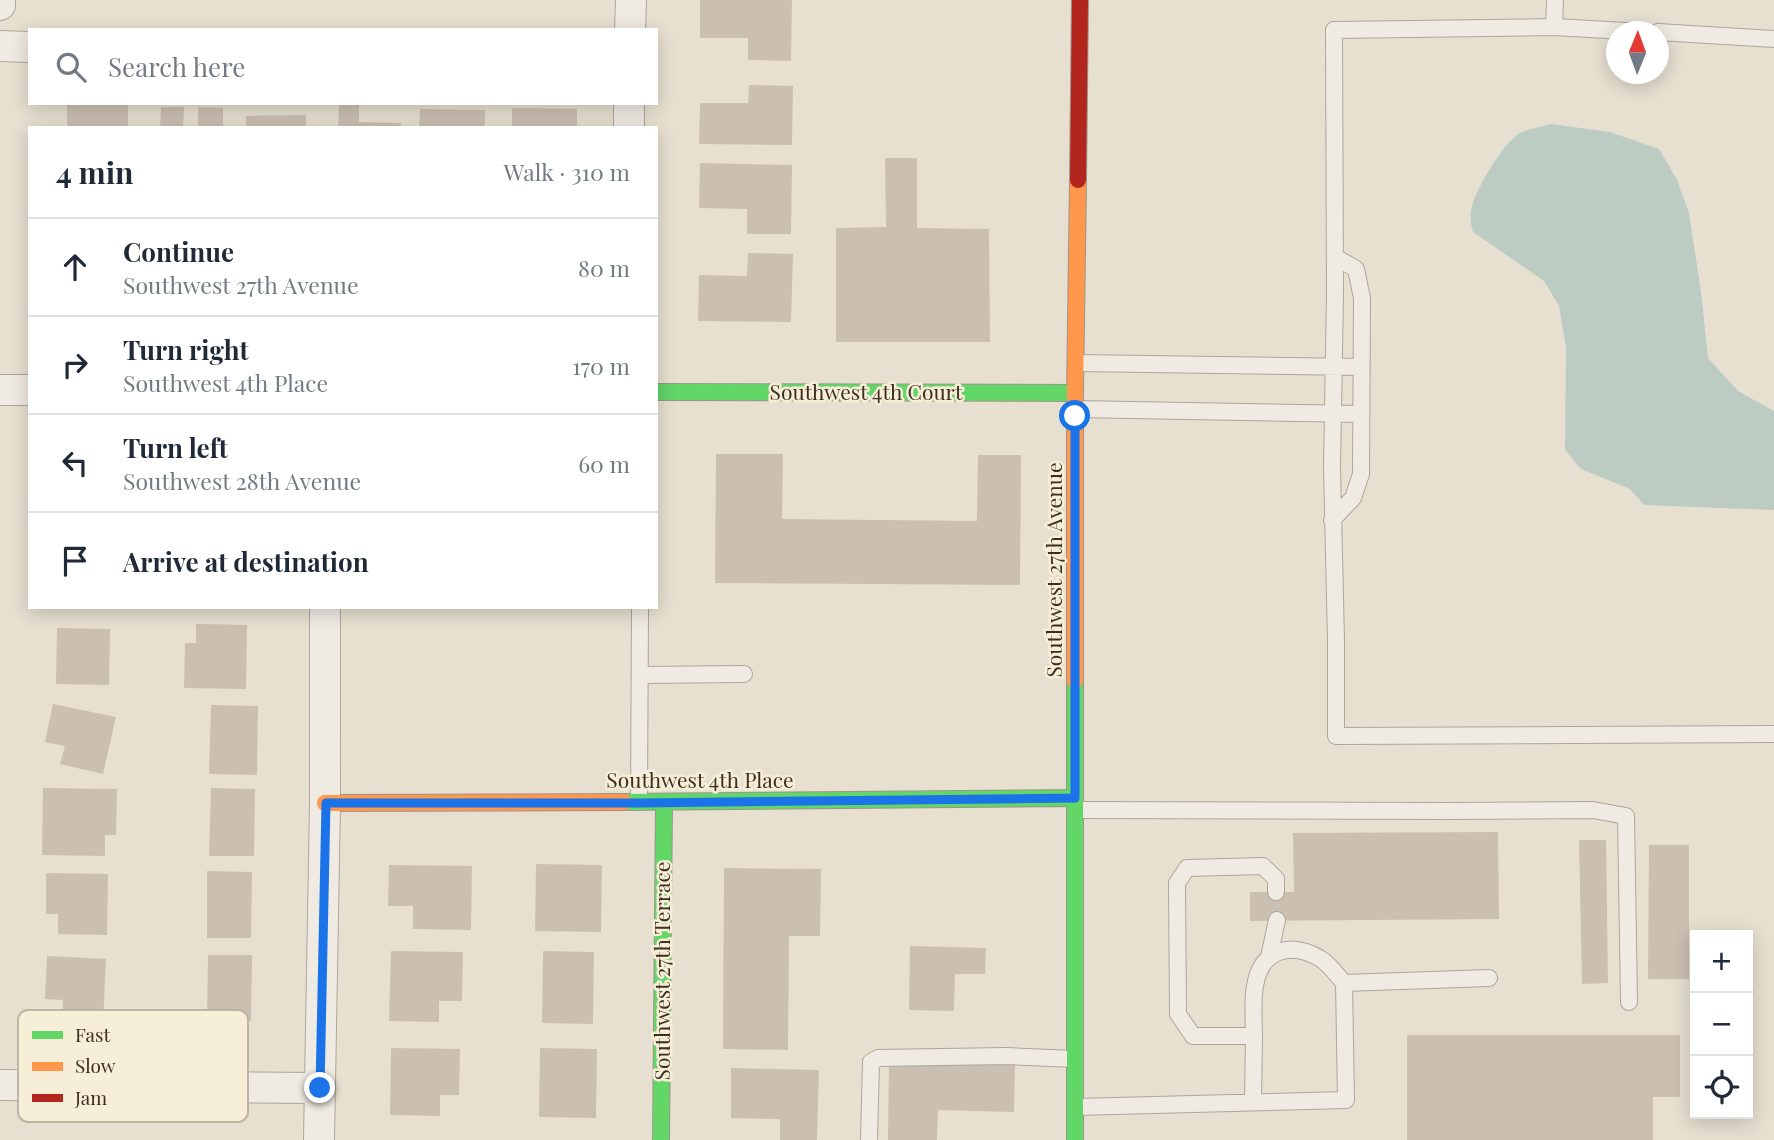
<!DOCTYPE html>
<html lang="en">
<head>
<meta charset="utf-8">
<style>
  body { margin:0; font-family:"Playfair Display",serif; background:#f2f2f3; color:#1f2937 }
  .controls { position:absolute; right:21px; bottom:21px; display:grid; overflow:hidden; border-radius:0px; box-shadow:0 4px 18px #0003 }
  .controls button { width:63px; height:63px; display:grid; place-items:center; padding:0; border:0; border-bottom:2px solid #e0e1e3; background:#fff; color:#1f2937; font:35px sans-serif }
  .compass { position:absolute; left:1606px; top:21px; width:63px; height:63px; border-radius:50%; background:#fff; box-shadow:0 4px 18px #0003; rotate:1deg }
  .stop { position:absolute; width:21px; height:21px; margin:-16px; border:5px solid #1a73e8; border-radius:50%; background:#fff }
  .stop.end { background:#1a73e8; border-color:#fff; box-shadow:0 2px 7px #0008 }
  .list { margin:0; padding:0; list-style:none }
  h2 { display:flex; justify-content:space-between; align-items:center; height:91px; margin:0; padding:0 28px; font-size:30px }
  h2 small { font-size:23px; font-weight:400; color:#747a83 }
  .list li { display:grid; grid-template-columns:46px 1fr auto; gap:21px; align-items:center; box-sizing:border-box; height:98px; padding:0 28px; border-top:2px solid #e0e1e3 }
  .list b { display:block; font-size:26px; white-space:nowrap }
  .list p { margin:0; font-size:23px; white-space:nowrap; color:#747a83 }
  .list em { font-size:23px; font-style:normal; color:#747a83 }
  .icon { flex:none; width:38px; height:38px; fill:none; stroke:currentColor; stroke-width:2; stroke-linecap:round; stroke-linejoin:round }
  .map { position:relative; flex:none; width:1774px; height:1140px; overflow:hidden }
  .search { position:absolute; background:#fff; box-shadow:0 4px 18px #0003; left:28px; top:28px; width:630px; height:77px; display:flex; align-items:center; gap:18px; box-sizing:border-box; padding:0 24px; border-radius:0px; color:#747a83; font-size:26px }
  .panel { position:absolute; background:#fff; box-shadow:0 4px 18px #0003; left:28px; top:126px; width:630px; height:483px; border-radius:0px }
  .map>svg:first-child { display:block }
  .water { fill:#bcccc2 }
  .building { fill:#cbbfb2 }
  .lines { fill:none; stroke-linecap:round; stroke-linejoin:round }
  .lane-casing { stroke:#ada599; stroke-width:18 }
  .street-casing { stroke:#ada599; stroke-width:32 }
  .fast-casing { stroke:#9c958a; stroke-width:18 }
  .slow-casing { stroke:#9c958a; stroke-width:18 }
  .jam-casing { stroke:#9c958a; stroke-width:18 }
  .lane { stroke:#efebe3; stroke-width:16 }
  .street { stroke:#efebe3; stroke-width:30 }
  .fast { stroke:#63d668; stroke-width:16 }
  .slow { stroke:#ff974d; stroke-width:16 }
  .jam { stroke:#b3261e; stroke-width:16 }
  .route { stroke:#1a73e8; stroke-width:9 }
  .labels { text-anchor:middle; stroke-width:5; stroke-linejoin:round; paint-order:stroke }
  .street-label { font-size:21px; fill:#3d2e20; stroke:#f7eed8 }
  .key { fill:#f7eed8; stroke:#bfb4a1; stroke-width:2 }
  .key-label { font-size:19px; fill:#3d2e20 }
</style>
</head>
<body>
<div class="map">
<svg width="1774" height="1140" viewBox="0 0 1774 1140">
  <rect width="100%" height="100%" fill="#e7e0d1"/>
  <path class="water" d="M 1551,124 L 1610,132 L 1659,149 L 1677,180 L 1689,213 L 1701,292 L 1708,358 L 1738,391 L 1774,411 L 1774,510 L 1644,505 L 1630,489 L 1581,469 L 1565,450 L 1566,347 L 1559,306 L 1544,281 L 1473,232 C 1471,225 1470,218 1471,211 C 1473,193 1504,141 1520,133 C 1529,129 1541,127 1551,124 Z"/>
  <path class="building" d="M 700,0 L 792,0 L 791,61 L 748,60 L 748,38 L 700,38 Z
    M 749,85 L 793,86 L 792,145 L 699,144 L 700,103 L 748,103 Z
    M 339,103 L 359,103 L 359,122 L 401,123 L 401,128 L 338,128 Z
    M 67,104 L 128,105 L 128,128 L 67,128 Z
    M 161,107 L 184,107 L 183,128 L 160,128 Z
    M 198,107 L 223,108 L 223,128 L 198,128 Z
    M 512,108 L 577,109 L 577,128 L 512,128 Z
    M 420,109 L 485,110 L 485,128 L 419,128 Z
    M 306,115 L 306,128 L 246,128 L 246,116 Z
    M 885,158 L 917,158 L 917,228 L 989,229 L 990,342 L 836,342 L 836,228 L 886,227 Z
    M 700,163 L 792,165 L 791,234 L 747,234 L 747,209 L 699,208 Z
    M 748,253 L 793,254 L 791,322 L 698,321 L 699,275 L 747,276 Z
    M 716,454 L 783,454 L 782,519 L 977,521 L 978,455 L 1021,455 L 1020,585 L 715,583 Z
    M 196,624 L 247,625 L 246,689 L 184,688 L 185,643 L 196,643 Z
    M 57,628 L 110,629 L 109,685 L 56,684 Z
    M 53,704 L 116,717 L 103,774 L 60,764 L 65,746 L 45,742 Z
    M 211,705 L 258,706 L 257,775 L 209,774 Z
    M 43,788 L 117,789 L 116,835 L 105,835 L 105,856 L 42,855 Z
    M 211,788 L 255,789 L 254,856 L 209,856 Z
    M 1498,832 L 1499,919 L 1250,921 L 1250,892 L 1294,892 L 1293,833 Z
    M 1579,840 L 1606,840 L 1608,983 L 1582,984 Z
    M 1649,845 L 1689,845 L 1689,979 L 1648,979 Z
    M 536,864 L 602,865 L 601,932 L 535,931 Z
    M 389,865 L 472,866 L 471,930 L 413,929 L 413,906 L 388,906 Z
    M 724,868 L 821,869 L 820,936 L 789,936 L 788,1050 L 723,1049 Z
    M 207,871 L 252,872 L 251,938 L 207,938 Z
    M 46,873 L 108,874 L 107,935 L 58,934 L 58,914 L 46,914 Z
    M 910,946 L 986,948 L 985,974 L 955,974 L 954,1011 L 909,1010 Z
    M 391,951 L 463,952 L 462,1001 L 439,1001 L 439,1022 L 389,1021 Z
    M 543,951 L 594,952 L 593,1024 L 542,1023 Z
    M 208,955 L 252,955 L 251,1021 L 207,1021 Z
    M 47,956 L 106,959 L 103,1025 L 62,1024 L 63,1000 L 45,999 Z
    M 1407,1035 L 1680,1035 L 1680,1097 L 1653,1097 L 1653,1140 L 1407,1140 Z
    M 391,1048 L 460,1049 L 459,1095 L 440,1095 L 440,1116 L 390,1115 Z
    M 540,1048 L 597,1049 L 596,1118 L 539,1117 Z
    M 889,1060 L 1015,1062 L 1014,1112 L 938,1110 L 937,1140 L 888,1140 Z
    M 731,1068 L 819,1070 L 817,1140 L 780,1140 L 780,1119 L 731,1118 Z"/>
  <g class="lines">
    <defs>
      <path id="lane" d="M 1555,0 L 1554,27 L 1644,32
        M 1554,27 L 1334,30 L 1335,294 L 1332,468 L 1336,641 L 1336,736 L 1774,734
        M 1658,32 L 1774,39
        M 1076,363 L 1361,367
        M 1075,409 L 1361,414
        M 1332,520 L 1353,498 L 1361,474 L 1362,298 L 1356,269 L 1335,257
        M 640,675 L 744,674
        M 639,802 L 640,607
        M 1076,810 L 1450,811 L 1593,810 L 1626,816 L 1629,1002
        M 1269,957 L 1277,920
        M 1254,1036 C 1254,1020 1252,1002 1255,986 C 1261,949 1291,941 1321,959 C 1330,965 1337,975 1344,983
        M 1253,1102 L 1254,1036 L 1193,1036 L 1178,1014 L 1177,883 L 1187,868 L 1263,866 L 1276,879 L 1276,892
        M 1075,1107 L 1346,1100 L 1344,983 L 1489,978
        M 869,1140 L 871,1062 L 878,1058 L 1006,1056 L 1075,1059"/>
      <path id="street" d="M 0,5 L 0,0
        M 630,30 L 631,0
        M 0,46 L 30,47
        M 629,128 L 629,103
        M 0,390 L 30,390
        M 0,1085 L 320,1088
        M 319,1140 L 325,803 L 325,607"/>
      <path id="fast" d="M 656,392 L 1075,393
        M 1075,681 L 1075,1140
        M 624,802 L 1075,798
        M 661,1140 L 664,802"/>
      <path id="slow" d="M 1075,681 L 1075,393 L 1078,180
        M 325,803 L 624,802"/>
      <path id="jam" d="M 1078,180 L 1080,0"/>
    </defs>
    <use href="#lane" class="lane-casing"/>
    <use href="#street" class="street-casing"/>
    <use href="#fast" class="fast-casing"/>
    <use href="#slow" class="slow-casing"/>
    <use href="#jam" class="jam-casing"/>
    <use href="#lane" class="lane"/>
    <use href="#street" class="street"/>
    <use href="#fast" class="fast"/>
    <use href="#slow" class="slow"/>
    <use href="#jam" class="jam"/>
  </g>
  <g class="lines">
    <path class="route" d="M 320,1088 L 326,803 L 639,803 L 1075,798 L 1075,416"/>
  </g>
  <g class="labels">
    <g class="street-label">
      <text x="866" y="400">Southwest 4th Court</text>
      <text transform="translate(1055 570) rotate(-90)" y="7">Southwest 27th Avenue</text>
      <text x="700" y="788">Southwest 4th Place</text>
      <text transform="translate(663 971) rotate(-90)" y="7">Southwest 27th Terrace</text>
    </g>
  </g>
  <rect x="18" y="1010" width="230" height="112" rx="10" class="key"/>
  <rect x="32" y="1031" width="31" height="8" fill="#63d668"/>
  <rect x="32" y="1062" width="31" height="9" fill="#ff974d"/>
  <rect x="32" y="1094" width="31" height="8" fill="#b3261e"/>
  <g class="key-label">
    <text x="75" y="1042">Fast</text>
    <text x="75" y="1073">Slow</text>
    <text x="75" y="1105">Jam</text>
  </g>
</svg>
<div class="controls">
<button>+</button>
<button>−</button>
<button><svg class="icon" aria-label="locate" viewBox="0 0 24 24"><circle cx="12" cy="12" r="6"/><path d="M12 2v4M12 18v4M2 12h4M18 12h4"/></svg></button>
</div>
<svg class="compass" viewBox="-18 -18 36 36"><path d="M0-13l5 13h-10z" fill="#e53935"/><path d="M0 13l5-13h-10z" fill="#747a83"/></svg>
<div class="stop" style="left:1075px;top:416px"></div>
<div class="stop end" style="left:320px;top:1088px"></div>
<div class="search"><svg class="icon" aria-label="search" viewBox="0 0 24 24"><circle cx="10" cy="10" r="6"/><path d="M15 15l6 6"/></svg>Search here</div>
<section class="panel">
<h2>4 min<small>Walk · 310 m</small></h2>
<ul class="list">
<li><svg class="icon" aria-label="ahead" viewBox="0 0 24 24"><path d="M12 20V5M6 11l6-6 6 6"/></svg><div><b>Continue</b><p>Southwest 27th Avenue</p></div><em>80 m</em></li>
<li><svg class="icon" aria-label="right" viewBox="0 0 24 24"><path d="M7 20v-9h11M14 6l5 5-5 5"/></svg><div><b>Turn right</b><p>Southwest 4th Place</p></div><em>170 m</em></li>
<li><svg class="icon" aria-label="left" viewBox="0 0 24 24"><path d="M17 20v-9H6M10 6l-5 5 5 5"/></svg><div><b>Turn left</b><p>Southwest 28th Avenue</p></div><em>60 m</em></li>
<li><svg class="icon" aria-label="arrive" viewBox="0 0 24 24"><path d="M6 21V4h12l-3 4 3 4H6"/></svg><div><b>Arrive at destination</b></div></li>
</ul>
</section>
</div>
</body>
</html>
